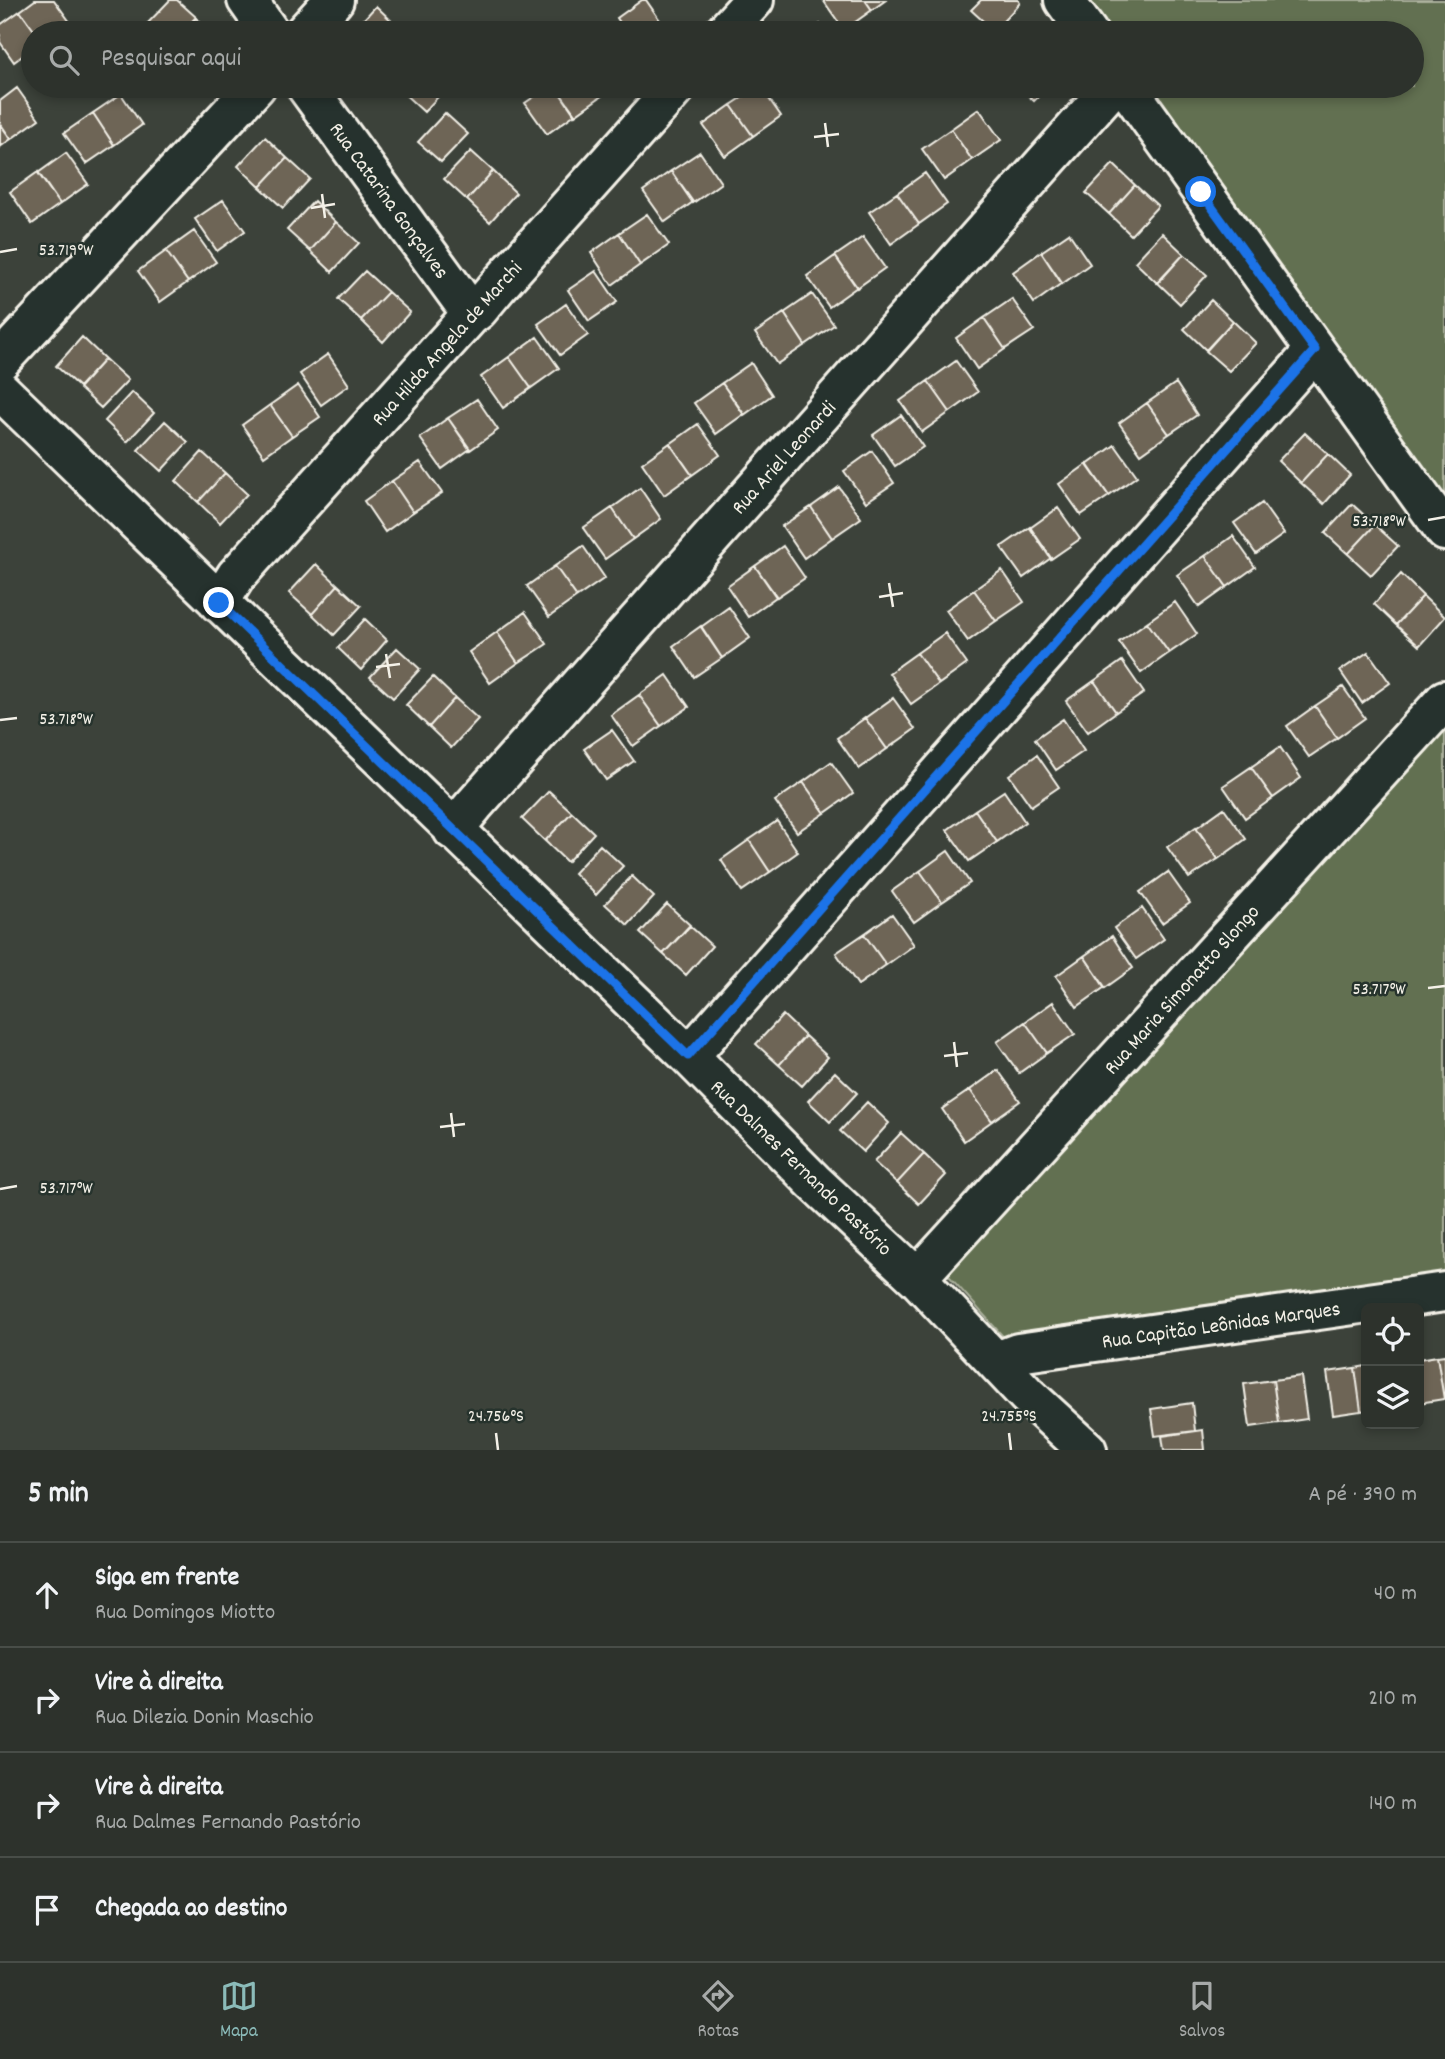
<!DOCTYPE html>
<html lang="pt">
<head>
<meta charset="utf-8">
<style>
  body { margin:0; font-family:Dekko,sans-serif; background:#393e38; color:#f1f3f6 }
  .controls { position:absolute; right:21px; bottom:21px; display:grid; overflow:hidden; border-radius:10px; box-shadow:0 4px 10px #0003 }
  .controls button { width:63px; height:63px; display:grid; place-items:center; padding:0; border:0; border-bottom:2px solid #484d48; background:#2d322c; color:#f1f3f6; font:35px sans-serif }
  .stop { position:absolute; width:21px; height:21px; margin:-16px; border:5px solid #1a73e8; border-radius:50%; background:#fff }
  .stop.end { background:#1a73e8; border-color:#fff; box-shadow:0 2px 7px #0008 }
  .list { margin:0; padding:0; list-style:none }
  h2 { display:flex; justify-content:space-between; align-items:center; height:91px; margin:0; padding:0 28px; font-size:30px }
  h2 small { font-size:23px; font-weight:400; color:#a7aaa9 }
  .list li { display:grid; grid-template-columns:46px 1fr auto; gap:21px; align-items:center; box-sizing:border-box; height:105px; padding:0 28px; border-top:2px solid #484d48 }
  .list b { display:block; font-size:26px; white-space:nowrap }
  .list p { margin:0; font-size:23px; white-space:nowrap; color:#a7aaa9 }
  .list em { font-size:23px; font-style:normal; color:#a7aaa9 }
  .icon { flex:none; width:38px; height:38px; fill:none; stroke:currentColor; stroke-width:2; stroke-linecap:round; stroke-linejoin:round }
  .map { position:relative; flex:none; width:1445px; height:1450px; overflow:hidden }
  .search { position:absolute; background:#2d322c; box-shadow:0 4px 10px #0003; left:21px; right:21px; top:21px; height:77px; display:flex; align-items:center; gap:18px; box-sizing:border-box; padding:0 24px; border-radius:38px; color:#a7aaa9; font-size:26px }
  .sheet { height:511px; background:#2d322c }
  nav { display:flex; justify-content:space-around; align-items:center; box-sizing:border-box; height:98px; border-top:2px solid #484d48; background:#2d322c; font-size:19px; color:#a7aaa9 }
  nav a { display:grid; justify-items:center; gap:4px }
  nav .on { color:#8bbbb9 }
  .map>svg:first-child { display:block }
  .green { fill:#627051; stroke:#abb09c; stroke-width:2 }
  .building { fill:#6e6557; stroke:#f4f1e8; stroke-width:2 }
  .lines { fill:none; stroke-linecap:round; stroke-linejoin:round }
  .minor-casing { stroke:#f4f1e8; stroke-width:44 }
  .minor { stroke:#26332d; stroke-width:38 }
  .route { stroke:#1a73e8; stroke-width:9 }
  .ticks { fill:none; stroke:#f4f1e8; stroke-width:2.5 }
  .labels { text-anchor:middle; stroke-width:5; stroke-linejoin:round; paint-order:stroke }
  .street-label { font-size:21px; fill:#f4f1e8; stroke:#26332d }
  .ticks-label { font-size:18px; text-anchor:middle; fill:#f4f1e8; stroke:#26332d; stroke-width:5; stroke-linejoin:round; paint-order:stroke }
</style>
</head>
<body>
<div class="map">
<svg width="1445" height="1450" viewBox="0 0 1445 1450">
  <rect width="100%" height="100%" fill="#3c423a"/>
  <filter id="ink" filterUnits="userSpaceOnUse"><feTurbulence type="fractalNoise" baseFrequency=".0143" numOctaves="2"/><feDisplacementMap in="SourceGraphic" scale="14" xChannelSelector="R" yChannelSelector="G"/><feConvolveMatrix kernelMatrix="1 2 1 2 8 2 1 2 1" color-interpolation-filters="sRGB"/></filter>
  <g filter="url(#ink)">
    <path class="green" d="M 1065,0 L 1445,0 L 1445,526 L 1127,86 L 1412,86 L 1412,33 L 1089,33 Z
      M 1445,714 L 1445,1280 L 1008,1342 L 940,1266 Z"/>
    <path class="building" d="M 35,0 L 54,0 L 70,22 L 55,33 L 36,33 L 20,11 Z
      M 170,0 L 177,0 L 196,17 L 181,33 L 155,33 L 146,25 Z
      M 642,0 L 646,0 L 666,29 L 661,33 L 627,33 L 617,18 Z
      M 823,0 L 865,0 L 872,10 L 844,30 Z
      M 865,0 L 886,0 L 872,10 Z
      M 981,0 L 1018,0 L 1020,3 L 994,31 L 971,10 Z
      M 376,6 L 398,27 L 393,33 L 351,33 Z
      M 20,11 L 36,33 L 33,33 L 33,48 L 14,62 L 0,42 L 0,25 Z
      M 196,18 L 212,33 L 181,33 Z
      M 820,24 L 827,33 L 806,33 Z
      M 406,86 L 448,86 L 424,112 L 401,91 Z
      M 550,86 L 555,86 L 575,114 L 547,134 L 525,103 Z
      M 555,86 L 597,86 L 603,95 L 575,115 Z
      M 760,86 L 781,116 L 753,136 L 731,105 Z
      M 779,86 L 797,86 L 785,94 Z
      M 1018,86 L 1049,86 L 1034,101 Z
      M 17,88 L 39,119 L 11,139 L 0,124 L 0,101 Z
      M 121,94 L 142,125 L 114,145 L 93,113 Z
      M 731,105 L 753,136 L 725,156 L 703,125 Z
      M 979,109 L 1001,140 L 972,160 L 951,129 Z
      M 93,113 L 114,145 L 86,164 L 64,133 Z
      M 445,113 L 468,134 L 441,162 L 418,142 Z
      M 0,123 L 11,139 L 0,147 Z
      M 951,129 L 972,160 L 944,180 L 922,149 Z
      M 265,137 L 287,158 L 260,187 L 238,166 Z
      M 471,151 L 493,171 L 467,200 L 444,179 Z
      M 700,152 L 721,183 L 693,203 L 671,171 Z
      M 66,153 L 88,184 L 60,204 L 38,173 Z
      M 287,158 L 310,179 L 283,208 L 260,187 Z
      M 1113,164 L 1135,185 L 1109,214 L 1086,193 Z
      M 493,171 L 516,193 L 490,222 L 467,200 Z
      M 671,171 L 693,202 L 665,222 L 643,191 Z
      M 38,172 L 60,204 L 32,224 L 10,192 Z
      M 925,173 L 947,204 L 919,224 L 897,193 Z
      M 1135,185 L 1158,206 L 1131,235 L 1109,214 Z
      M 897,193 L 919,224 L 891,244 L 869,212 Z
      M 223,200 L 245,231 L 217,251 L 195,219 Z
      M 314,201 L 336,222 L 310,251 L 287,230 Z
      M 647,214 L 669,245 L 640,265 L 619,233 Z
      M 336,222 L 359,243 L 332,272 L 310,251 Z
      M 194,231 L 216,262 L 188,282 L 166,251 Z
      M 619,233 L 640,265 L 612,285 L 591,253 Z
      M 1069,233 L 1090,264 L 1062,284 L 1041,252 Z
      M 1162,233 L 1184,254 L 1157,283 L 1135,262 Z
      M 863,237 L 885,268 L 857,288 L 835,256 Z
      M 166,251 L 188,282 L 160,302 L 138,271 Z
      M 1041,252 L 1062,283 L 1034,303 L 1013,272 Z
      M 1184,254 L 1207,275 L 1180,304 L 1158,283 Z
      M 835,256 L 857,287 L 829,307 L 807,276 Z
      M 365,271 L 388,292 L 361,320 L 338,299 Z
      M 596,271 L 617,302 L 589,321 L 568,290 Z
      M 388,292 L 410,312 L 383,342 L 361,320 Z
      M 812,294 L 834,325 L 805,345 L 784,313 Z
      M 1012,299 L 1034,330 L 1005,349 L 984,318 Z
      M 1211,300 L 1233,321 L 1206,350 L 1184,329 Z
      M 566,304 L 588,335 L 560,355 L 538,324 Z
      M 784,313 L 805,345 L 777,364 L 755,333 Z
      M 984,318 L 1005,349 L 977,369 L 956,338 Z
      M 1233,321 L 1256,343 L 1229,371 L 1206,351 Z
      M 82,337 L 105,359 L 79,387 L 56,366 Z
      M 537,337 L 559,368 L 531,388 L 509,357 Z
      M 328,354 L 349,385 L 321,405 L 300,374 Z
      M 509,357 L 531,388 L 503,408 L 481,377 Z
      M 105,359 L 128,380 L 101,408 L 79,388 Z
      M 956,361 L 978,392 L 950,412 L 928,381 Z
      M 751,363 L 772,395 L 744,415 L 722,383 Z
      M 928,381 L 950,412 L 922,432 L 900,401 Z
      M 722,383 L 744,414 L 716,434 L 694,403 Z
      M 1176,383 L 1197,415 L 1169,434 L 1147,403 Z
      M 298,385 L 320,417 L 292,436 L 270,405 Z
      M 132,392 L 154,413 L 127,442 L 105,421 Z
      M 477,399 L 498,430 L 470,450 L 448,418 Z
      M 1147,403 L 1169,434 L 1141,454 L 1119,423 Z
      M 270,405 L 292,436 L 264,456 L 242,425 Z
      M 901,415 L 923,447 L 895,466 L 873,435 Z
      M 448,418 L 470,449 L 442,469 L 420,438 Z
      M 165,421 L 188,442 L 161,471 L 138,450 Z
      M 698,424 L 720,455 L 692,475 L 670,444 Z
      M 1305,433 L 1328,454 L 1301,483 L 1278,461 Z
      M 670,443 L 692,475 L 664,495 L 642,463 Z
      M 1115,445 L 1137,476 L 1109,496 L 1087,465 Z
      M 872,451 L 894,483 L 866,502 L 844,471 Z
      M 202,452 L 225,473 L 198,502 L 176,481 Z
      M 1328,454 L 1350,475 L 1324,504 L 1301,483 Z
      M 420,462 L 442,493 L 413,512 L 392,481 Z
      M 1087,464 L 1109,496 L 1081,515 L 1059,484 Z
      M 225,473 L 247,494 L 220,523 L 198,502 Z
      M 392,481 L 413,512 L 385,532 L 364,501 Z
      M 839,487 L 861,518 L 832,538 L 811,507 Z
      M 640,488 L 661,519 L 633,539 L 612,508 Z
      M 1262,503 L 1284,534 L 1256,554 L 1234,523 Z
      M 1352,504 L 1375,525 L 1348,554 L 1325,533 Z
      M 811,507 L 832,538 L 804,558 L 782,526 Z
      M 612,508 L 633,539 L 605,559 L 583,528 Z
      M 1058,508 L 1080,539 L 1051,559 L 1030,528 Z
      M 1375,525 L 1398,546 L 1371,575 L 1348,554 Z
      M 1030,527 L 1051,558 L 1023,578 L 1001,547 Z
      M 1233,536 L 1255,567 L 1227,587 L 1205,556 Z
      M 583,546 L 605,578 L 577,597 L 555,566 Z
      M 783,546 L 805,578 L 777,597 L 755,566 Z
      M 1205,556 L 1227,587 L 1199,607 L 1177,575 Z
      M 316,564 L 338,585 L 312,614 L 289,593 Z
      M 555,566 L 577,597 L 549,617 L 527,586 Z
      M 755,566 L 776,597 L 748,617 L 727,586 Z
      M 1002,570 L 1024,602 L 996,621 L 974,590 Z
      M 1401,574 L 1423,596 L 1396,625 L 1374,604 Z
      M 338,585 L 361,606 L 334,635 L 312,614 Z
      M 974,590 L 996,621 L 968,641 L 946,610 Z
      M 1423,596 L 1445,617 L 1419,646 L 1396,625 Z
      M 1175,602 L 1197,634 L 1169,653 L 1147,622 Z
      M 729,607 L 750,638 L 722,658 L 701,627 Z
      M 525,612 L 547,644 L 518,663 L 497,632 Z
      M 365,619 L 387,640 L 361,670 L 338,648 Z
      M 1147,622 L 1169,653 L 1141,673 L 1119,642 Z
      M 701,626 L 722,658 L 694,677 L 673,646 Z
      M 497,632 L 518,663 L 490,683 L 469,652 Z
      M 945,633 L 967,664 L 939,684 L 917,653 Z
      M 397,648 L 420,669 L 393,698 L 370,677 Z
      M 1368,652 L 1390,683 L 1362,703 L 1340,671 Z
      M 917,653 L 939,684 L 911,704 L 889,673 Z
      M 1122,661 L 1144,693 L 1116,712 L 1094,681 Z
      M 667,675 L 689,707 L 661,726 L 639,695 Z
      M 433,677 L 455,698 L 429,727 L 406,705 Z
      M 1094,681 L 1116,712 L 1088,732 L 1066,701 Z
      M 1343,687 L 1365,718 L 1337,738 L 1315,706 Z
      M 639,695 L 661,726 L 633,746 L 611,715 Z
      M 455,698 L 478,719 L 451,748 L 429,727 Z
      M 893,698 L 915,729 L 887,749 L 865,718 Z
      M 1315,706 L 1337,738 L 1309,757 L 1287,726 Z
      M 865,718 L 887,749 L 859,769 L 837,738 Z
      M 1063,719 L 1084,751 L 1056,770 L 1035,739 Z
      M 612,730 L 634,761 L 606,780 L 584,749 Z
      M 1280,747 L 1301,778 L 1273,798 L 1251,767 Z
      M 1037,755 L 1059,787 L 1031,806 L 1009,775 Z
      M 831,762 L 853,793 L 825,813 L 803,782 Z
      M 1251,767 L 1273,798 L 1245,818 L 1223,786 Z
      M 803,782 L 825,813 L 797,832 L 775,801 Z
      M 549,791 L 572,812 L 545,841 L 522,819 Z
      M 1004,791 L 1025,822 L 997,842 L 975,810 Z
      M 1224,808 L 1246,839 L 1218,859 L 1196,828 Z
      M 975,810 L 997,842 L 969,861 L 947,830 Z
      M 572,812 L 594,833 L 567,862 L 545,841 Z
      M 777,821 L 798,852 L 770,872 L 749,840 Z
      M 1196,827 L 1218,859 L 1189,878 L 1167,847 Z
      M 749,840 L 770,872 L 742,891 L 721,860 Z
      M 600,845 L 623,866 L 596,895 L 574,873 Z
      M 948,851 L 970,883 L 942,902 L 920,871 Z
      M 920,871 L 942,902 L 914,922 L 892,891 Z
      M 1168,872 L 1190,903 L 1162,923 L 1140,892 Z
      M 632,876 L 654,897 L 628,925 L 605,904 Z
      M 667,904 L 690,925 L 663,954 L 640,933 Z
      M 1142,908 L 1164,939 L 1136,959 L 1114,928 Z
      M 892,914 L 914,945 L 886,965 L 864,934 Z
      M 690,926 L 712,946 L 686,975 L 663,954 Z
      M 864,934 L 886,965 L 858,985 L 836,953 Z
      M 1112,936 L 1133,968 L 1105,988 L 1084,956 Z
      M 1084,956 L 1105,987 L 1077,1007 L 1056,976 Z
      M 1053,1002 L 1075,1034 L 1047,1053 L 1025,1022 Z
      M 783,1015 L 805,1036 L 779,1065 L 756,1044 Z
      M 1025,1022 L 1047,1053 L 1019,1073 L 997,1042 Z
      M 805,1036 L 828,1057 L 802,1086 L 779,1065 Z
      M 998,1070 L 1020,1101 L 992,1121 L 970,1090 Z
      M 835,1072 L 857,1093 L 830,1122 L 808,1101 Z
      M 970,1090 L 992,1121 L 964,1141 L 942,1109 Z
      M 867,1102 L 889,1123 L 863,1152 L 840,1131 Z
      M 901,1133 L 924,1154 L 897,1183 L 874,1162 Z
      M 924,1154 L 946,1175 L 919,1204 L 897,1183 Z
      M 1445,1355 L 1445,1399 L 1444,1399 L 1437,1356 Z
      M 1437,1356 L 1444,1399 L 1419,1403 L 1419,1359 Z
      M 1366,1366 L 1366,1410 L 1361,1411 L 1355,1368 Z
      M 1355,1368 L 1361,1411 L 1333,1415 L 1327,1372 Z
      M 1301,1376 L 1307,1419 L 1279,1423 L 1273,1380 Z
      M 1273,1380 L 1279,1423 L 1250,1427 L 1244,1384 Z
      M 1192,1403 L 1195,1431 L 1155,1436 L 1151,1409 Z
      M 1203,1430 L 1205,1450 L 1164,1450 L 1162,1436 Z"/>
    <g class="lines">
      <defs>
        <path id="minor" d="M 247,0 L 270,33
          M 1064,0 L 1088,33
          M 304,33 L 334,0
          M 724,33 L 754,0
          M 306,86 L 463,302 L 478,310
          M 1126,86 L 1445,531
          M 0,361 L 256,86
          M 0,390 L 689,1056 L 814,1182 L 917,1278 L 1027,1395 L 1087,1450
          M 219,603 L 236,576 L 470,316 L 478,310 L 498,286 L 677,86
          M 453,830 L 474,805 L 1113,86
          M 689,1056 L 1315,350
          M 917,1278 L 1445,700
          M 997,1361 L 1018,1353 L 1445,1292"/>
      </defs>
      <use href="#minor" class="minor-casing"/>
      <use href="#minor" class="minor"/>
    </g>
  </g>
  <g class="lines" filter="url(#ink)">
    <path class="route" d="M 219,603 L 688,1056 L 1315,350 L 1201,192"/>
  </g>
  <path class="ticks" d="M 825,123 L 828,147M 814,137 L 839,134M 322,194 L 325,218M 311,208 L 335,204M 0,252 L 17,249M 1428,520 L 1445,517M 889,583 L 893,607M 879,597 L 903,593M 386,654 L 390,678M 376,667 L 400,664M 0,720 L 17,718M 1428,988 L 1445,986M 954,1042 L 957,1067M 944,1056 L 968,1053M 451,1113 L 454,1137M 440,1127 L 465,1124M 0,1189 L 17,1186M 496,1433 L 498,1450M 1009,1433 L 1011,1450"/>
  <g class="labels">
    <g class="street-label">
      <text transform="translate(390 200) rotate(54)" y="7">Rua Catarina Gonçalves</text>
      <text transform="translate(446 343) rotate(-48)" y="7">Rua Hilda Angela de Marchi</text>
      <text transform="translate(783 457) rotate(-48)" y="7">Rua Ariel Leonardi</text>
      <text transform="translate(1181 989) rotate(-48)" y="7">Rua Maria Simonatto Slongo</text>
      <text transform="translate(802 1167) rotate(44)" y="7">Rua Dalmes Fernando Pastório</text>
      <text transform="translate(1221 1324) rotate(-8)" y="7">Rua Capitão Leônidas Marques</text>
    </g>
  </g>
  <g class="ticks-label">
    <text x="66" y="255">53.719°W</text>
    <text x="1379" y="526">53.718°W</text>
    <text x="66" y="724">53.718°W</text>
    <text x="1379" y="994">53.717°W</text>
    <text x="66" y="1193">53.717°W</text>
    <text x="496" y="1421">24.756°S</text>
    <text x="1009" y="1421">24.755°S</text>
  </g>
</svg>
<div class="controls">
<button><svg class="icon" aria-label="locate" viewBox="0 0 24 24"><circle cx="12" cy="12" r="6"/><path d="M12 2v4M12 18v4M2 12h4M18 12h4"/></svg></button>
<button><svg class="icon" aria-label="layers" viewBox="0 0 24 24"><path d="M12 4l9 5-9 5-9-5zM3 14l9 5 9-5"/></svg></button>
</div>
<div class="stop" style="left:1201px;top:192px"></div>
<div class="stop end" style="left:219px;top:603px"></div>
<div class="search"><svg class="icon" aria-label="search" viewBox="0 0 24 24"><circle cx="10" cy="10" r="6"/><path d="M15 15l6 6"/></svg>Pesquisar aqui</div>
</div>
<section class="sheet">
<h2>5 min<small>A pé · 390 m</small></h2>
<ul class="list">
<li><svg class="icon" aria-label="ahead" viewBox="0 0 24 24"><path d="M12 20V5M6 11l6-6 6 6"/></svg><div><b>Siga em frente</b><p>Rua Domingos Miotto</p></div><em>40 m</em></li>
<li><svg class="icon" aria-label="right" viewBox="0 0 24 24"><path d="M7 20v-9h11M14 6l5 5-5 5"/></svg><div><b>Vire à direita</b><p>Rua Dilezia Donin Maschio</p></div><em>210 m</em></li>
<li><svg class="icon" aria-label="right" viewBox="0 0 24 24"><path d="M7 20v-9h11M14 6l5 5-5 5"/></svg><div><b>Vire à direita</b><p>Rua Dalmes Fernando Pastório</p></div><em>140 m</em></li>
<li><svg class="icon" aria-label="arrive" viewBox="0 0 24 24"><path d="M6 21V4h12l-3 4 3 4H6"/></svg><div><b>Chegada ao destino</b></div></li>
</ul>
</section>
<nav>
<a class="on"><svg class="icon" aria-label="map" viewBox="0 0 24 24"><path d="M3 6l6-2 6 2 6-2v14l-6 2-6-2-6 2zM9 4v14M15 6v14"/></svg>Mapa</a>
<a><svg class="icon" aria-label="directions" viewBox="0 0 24 24"><path d="M12 3l9 9-9 9-9-9zM9 14v-3h6M13 9l2 2-2 2"/></svg>Rotas</a>
<a><svg class="icon" aria-label="saved" viewBox="0 0 24 24"><path d="M7 4h10v16l-5-4-5 4z"/></svg>Salvos</a>
</nav>
</body>
</html>
